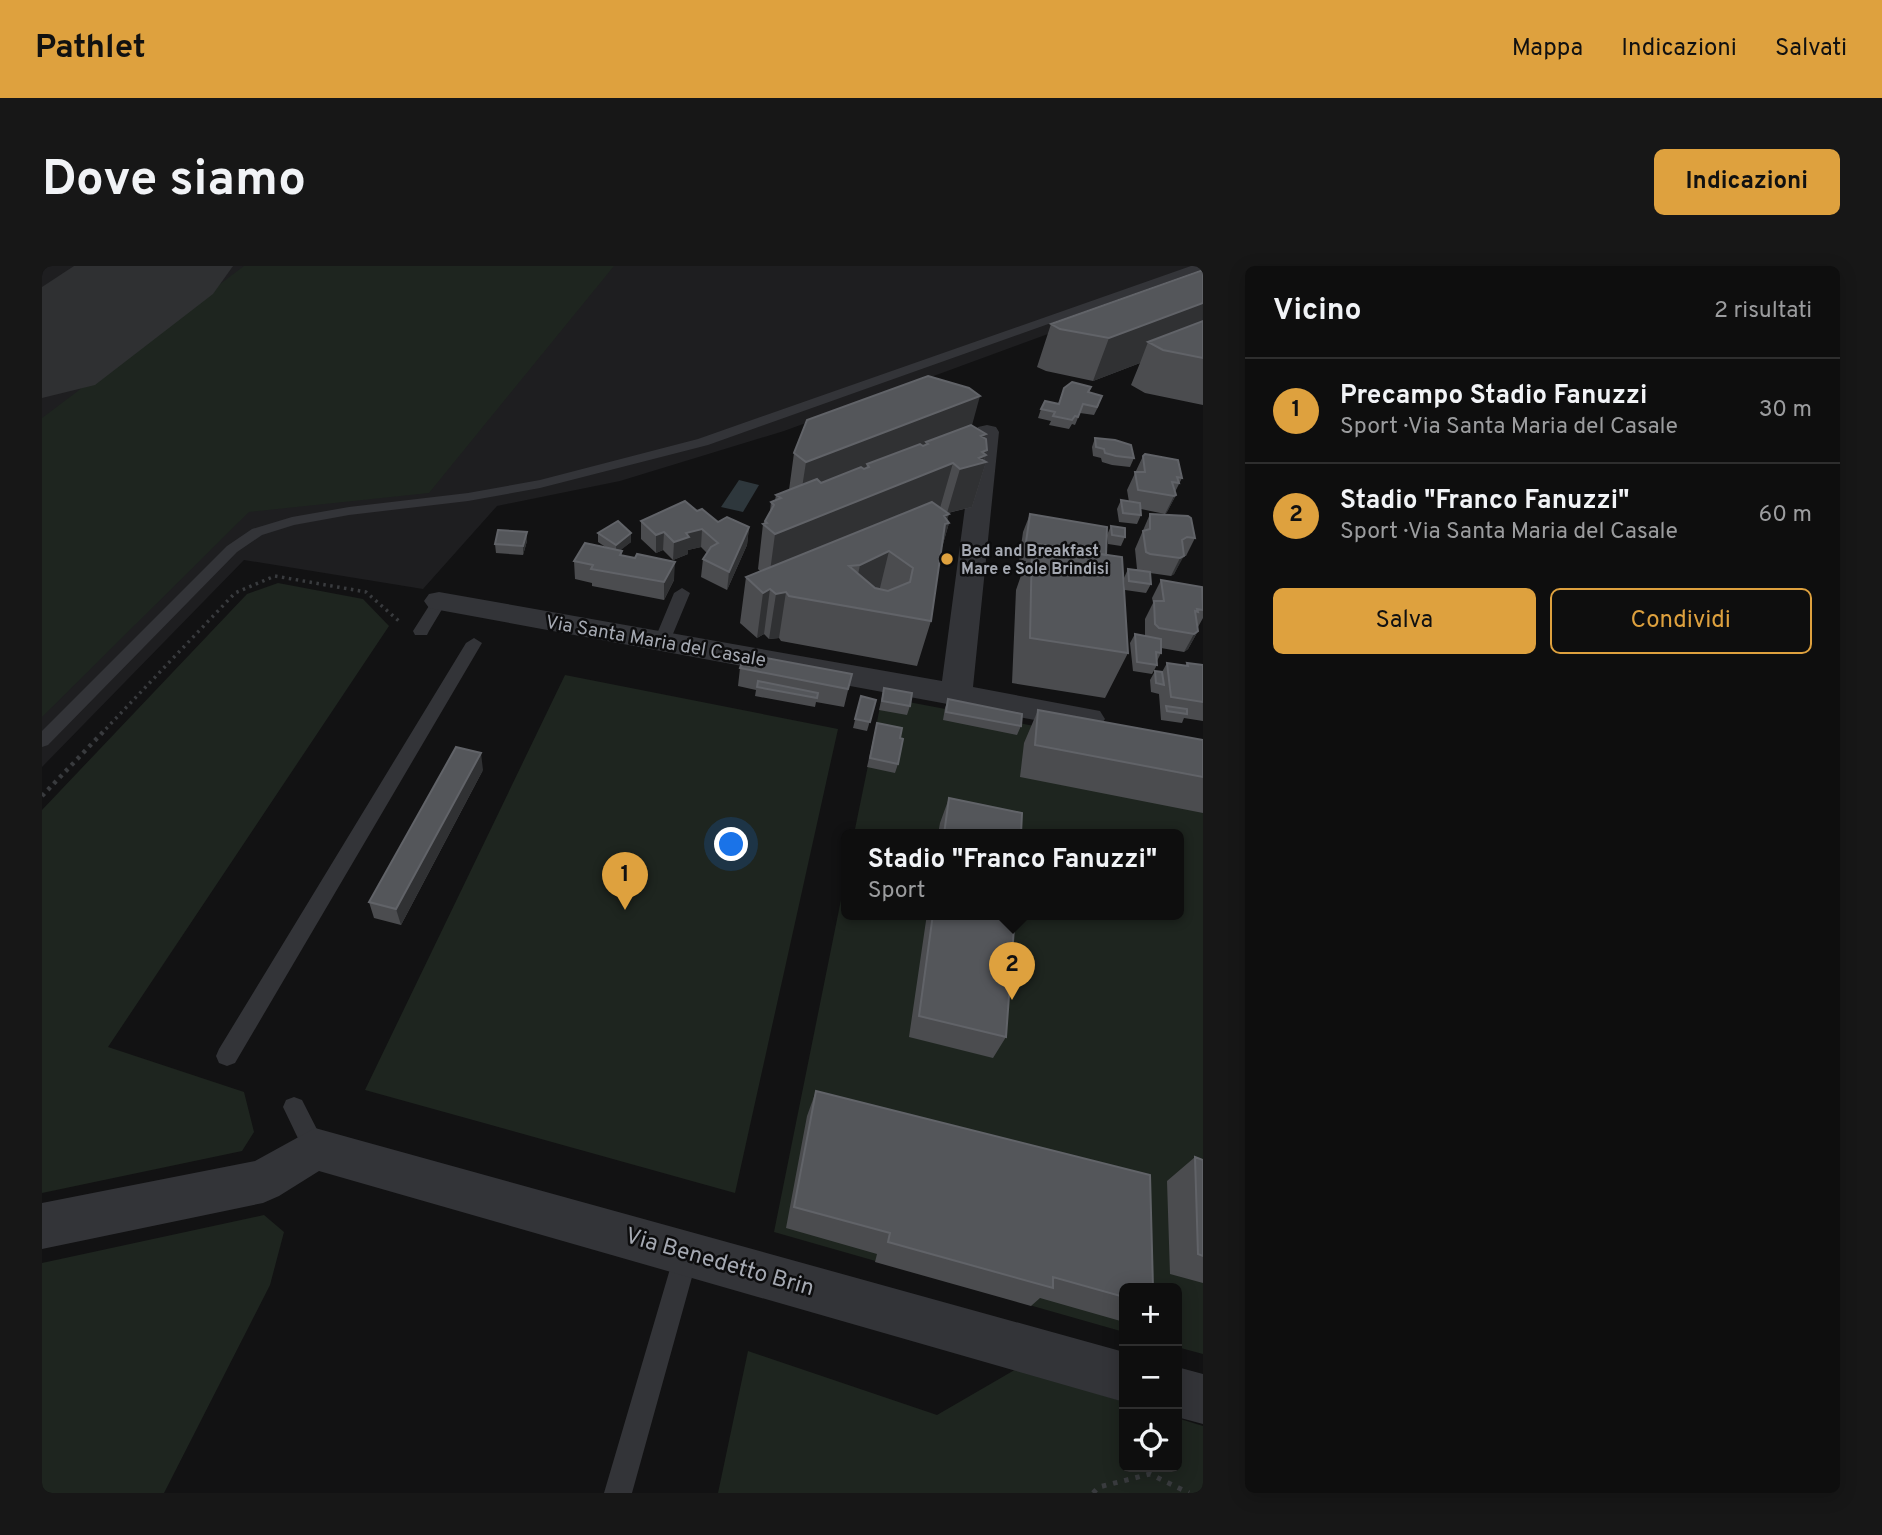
<!DOCTYPE html>
<html lang="it">
<head>
<meta charset="utf-8">
<style>
  body { margin:0; font-family:Overpass,sans-serif; background:#171717; color:#f1f3f6 }
  .controls { position:absolute; right:21px; bottom:21px; display:grid; overflow:hidden; border-radius:10px; box-shadow:0 4px 18px #0003 }
  .controls button { width:63px; height:63px; display:grid; place-items:center; padding:0; border:0; border-bottom:2px solid #2e2e2e; background:#0e0e0e; color:#f1f3f6; font:35px sans-serif }
  .you { position:absolute; left:690px; top:579px; width:24px; height:24px; margin:-18px; border:5px solid #fff; border-radius:50%; background:#1a73e8; box-shadow:0 0 0 10px #1a73e833 }
  .badge { display:grid; place-items:center; width:46px; height:46px; border-radius:50%; background:#dea13e; color:#111; font-size:23px; font-weight:700 }
  .pin { position:absolute; translate:-50% -58px; filter:drop-shadow(0 2px 4px #0008) }
  .pin::after { content:''; position:absolute; top:37px; width:24px; height:21px; background:inherit; clip-path:polygon(0 0,100% 0,50% 100%) }
  .popup { position:absolute; left:799px; top:563px; width:343px; height:91px; box-sizing:border-box; display:grid; place-content:center; border-radius:10px; background:#0e0e0e; filter:drop-shadow(0 2px 5px #0005); font-size:23px; white-space:nowrap; color:#9b9c9e }
  .popup b { font-size:26px; color:#f1f3f6 }
  .popup::after { content:''; position:absolute; left:50%; top:100%; margin-left:-14px; border:14px solid transparent; border-top-color:#0e0e0e }
  .list { margin:0; padding:0; list-style:none }
  h2 { display:flex; justify-content:space-between; align-items:center; height:91px; margin:0; padding:0 28px; font-size:30px }
  h2 small { font-size:23px; font-weight:400; color:#9b9c9e }
  .list li { display:grid; grid-template-columns:46px 1fr auto; gap:21px; align-items:center; box-sizing:border-box; height:105px; padding:0 28px; border-top:2px solid #2e2e2e }
  .list b { display:block; font-size:26px; white-space:nowrap }
  .list p { margin:0; font-size:23px; white-space:nowrap; color:#9b9c9e }
  .list em { font-size:23px; font-style:normal; color:#9b9c9e }
  .actions { display:flex; gap:14px; padding:21px 28px }
  .actions a { flex:1; padding:16px 0; border:2px solid #dea13e; border-radius:10px; text-align:center; font-size:24px; color:#dea13e }
  .actions .main { background:#dea13e; color:#111 }
  .icon { flex:none; width:38px; height:38px; fill:none; stroke:currentColor; stroke-width:2; stroke-linecap:round; stroke-linejoin:round }
  .map { position:relative; flex:none; width:1161px; height:1227px; overflow:hidden; border-radius:10px }
  header { display:flex; align-items:center; gap:42px; box-sizing:border-box; height:98px; padding:0 35px; background:#dea13e; color:#111 }
  header strong { font-size:33px }
  nav { display:flex; gap:38px; margin-inline-start:auto; font-size:24px }
  .intro { display:flex; align-items:center; justify-content:space-between; box-sizing:border-box; height:168px; padding:0 42px }
  h1 { margin:0; font-size:49px }
  .button { padding:18px 32px; border-radius:10px; background:#dea13e; color:#111; font-size:24px; font-weight:700 }
  main { display:flex; gap:42px; padding:0 42px }
  aside { flex:1; background:#0e0e0e; border-radius:10px; box-shadow:0 4px 18px #0003 }
  .map>svg:first-child { display:block }
  .built { fill:#1e1e20 }
  .green { fill:#1e251f }
  .water { fill:#2e373c }
  .lines { fill:none; stroke-linecap:round; stroke-linejoin:round }
  .taxiway { fill:#2f3032; fill-rule:evenodd }
  .runway { fill:#2f3032; fill-rule:evenodd }
  .path-far2 { stroke:#393b3e; stroke-width:3.5; stroke-dasharray:2.5 4.5; stroke-linecap:butt }
  .path-far1 { stroke:#393b3e; stroke-width:4.5; stroke-dasharray:3.5 5; stroke-linecap:butt }
  .path { stroke:#393b3e; stroke-width:5; stroke-dasharray:4.5 7; stroke-linecap:butt }
  .lane { fill:#333438; fill-rule:evenodd }
  .street { fill:#333438; fill-rule:evenodd }
  .wall { fill:#4b4c4f }
  .shaded-wall { fill:#303133 }
  .building { fill:#54565a; stroke:#616368; stroke-width:2; fill-rule:evenodd }
  .poi-dot { fill:#dea13e; stroke:#0d0d0e; stroke-width:2.5 }
  .labels { text-anchor:middle; stroke-width:5; stroke-linejoin:round; paint-order:stroke }
  .far-poi-label { font-size:16px; font-weight:bold; fill:#a5a9b2; stroke:#0d0d0e; text-anchor:start }
  .street-label { font-size:19px; fill:#a5a9b2; stroke:#0d0d0e }
  .near-street-label { font-size:23px; fill:#a5a9b2; stroke:#0d0d0e }
</style>
</head>
<body>
<header>
<strong>Pathlet</strong>
<nav><a>Mappa</a><a>Indicazioni</a><a>Salvati</a></nav>
</header>
<div class="intro"><h1>Dove siamo</h1><a class="button">Indicazioni</a></div>
<main>
<div class="map">
<svg width="1161" height="1227" viewBox="0 0 1161 1227">
  <rect width="100%" height="100%" fill="#121213"/>
  <path class="built" d="M 0,0 L 1161,0 L 1161,11 L 742,165 L 578,215 L 455,240 L 381,323 L 202,294 L 0,501 Z"/>
  <path class="green" d="M 202,0 L 572,0 L 387,227 L 207,246 L 0,451 L 0,152 Z
    M 236,317 L 321,333 L 347,360 L 66,781 L 202,826 L 212,866 L 200,885 L 0,927 L 0,544 L 205,328 Z
    M 523,409 L 796,463 L 693,927 L 323,824 Z
    M 840,431 L 1161,492 L 1161,1088 L 1135,1081 L 1135,1022 L 1082,1022 L 1082,1066 L 732,966 L 804,609 L 804,648 L 1136,648 L 1136,568 L 812,568 Z
    M 222,949 L 242,966 L 228,1019 L 122,1227 L 0,1227 L 0,997 Z
    M 706,1085 L 895,1149 L 976,1102 L 1082,1136 L 1082,1201 L 1135,1201 L 1135,1152 L 1161,1160 L 1161,1227 L 676,1227 Z"/>
  <path class="water" d="M 697,214 L 717,219 L 701,246 L 679,241 Z"/>
  <g class="lines">
    <path class="taxiway" d="M 87,0 L 128,0 L 135,11 L 127,23 L 0,66 L 0,30 Z"/>
    <path class="runway" d="M 32,0 L 191,0 L 171,28 L 53,119 L 0,132 L 0,21 Z"/>
    <path class="path-far2" d="M 59,468 L 193,327 L 233,310 L 324,326 L 358,356"/>
    <path class="path-far1" d="M 0,530 L 61,466"/>
    <path class="path" d="M 1051,1227 L 1057,1221 L 1108,1208 L 1147,1227"/>
    <path class="lane" d="M 1149,0 L 1161,0 L 1161,3 L 666,179 L 498,222 L 426,235 L 307,249 L 252,259 L 220,269 L 195,286 L 6,479 L 0,481 L 0,465 L 185,280 L 210,263 L 250,251 L 307,241 L 426,227 L 498,214 L 656,173 Z
      M 640,322 L 648,327 L 628,375 L 620,380 L 614,379 L 612,375 L 632,327 Z
      M 397,330 L 405,335 L 387,365 L 385,369 L 373,369 L 371,365 L 392,332 Z
      M 432,372 L 440,377 L 193,797 L 185,800 L 177,797 L 174,790 L 177,783 L 424,377 Z
      M 252,831 L 260,834 L 285,883 L 281,891 L 273,894 L 265,891 L 241,841 L 244,834 Z
      M 645,974 L 654,977 L 657,986 L 590,1227 L 562,1227 L 633,986 L 636,977 Z"/>
    <path class="street" d="M 945,159 L 954,161 L 957,166 L 931,421 L 1058,445 L 1063,453 L 1058,461 L 1047,464 L 397,344 L 387,342 L 382,335 L 387,328 L 397,326 L 900,415 L 933,166 L 936,161 Z
      M 273,862 L 1082,1086 L 1082,1136 L 277,905 L 237,930 L 221,937 L 0,983 L 0,937 L 213,895 Z
      M 1135,1101 L 1161,1108 L 1161,1158 L 1135,1151 Z"/>
  </g>
  <path class="wall" d="M 1161,4 L 1161,139 L 1103,127 L 1089,119 L 1098,97 L 1051,115 L 1004,105 L 995,101 L 1009,58 Z
    M 1049,121 L 1047,127 L 1057,139 L 1052,149 L 1038,147 L 1033,159 L 1030,158 L 1027,163 L 1007,159 L 1009,155 L 996,152 L 999,143 L 1017,138 Z
    M 930,159 L 943,173 L 945,184 L 942,195 L 944,196 L 930,241 L 906,247 L 905,254 L 907,257 L 899,285 L 889,355 L 875,400 L 739,375 L 737,372 L 727,373 L 722,368 L 715,372 L 698,357 L 704,311 L 718,305 L 716,303 L 721,258 L 728,246 L 729,236 L 733,234 L 734,229 L 747,224 L 752,187 Z
    M 1053,172 L 1092,192 L 1088,201 L 1070,199 L 1060,196 L 1059,192 L 1051,190 L 1050,181 Z
    M 1101,190 L 1140,212 L 1133,226 L 1134,229 L 1125,246 L 1123,248 L 1099,243 L 1099,249 L 1095,258 L 1077,256 L 1075,243 L 1079,234 L 1087,236 L 1085,224 Z
    M 655,245 L 676,256 L 707,261 L 705,279 L 685,324 L 659,311 L 661,293 L 665,287 L 659,281 L 646,284 L 646,288 L 631,294 L 621,284 L 614,287 L 599,273 L 599,255 Z
    M 988,248 L 1064,289 L 1086,387 L 1063,432 L 970,417 L 974,324 L 984,295 L 977,294 L 981,266 Z
    M 1108,248 L 1153,272 L 1144,290 L 1141,290 L 1132,308 L 1129,310 L 1108,307 L 1109,318 L 1104,327 L 1083,324 L 1082,312 L 1086,303 L 1095,303 L 1093,283 Z
    M 1069,260 L 1083,271 L 1079,280 L 1066,278 L 1065,269 Z
    M 556,267 L 589,267 L 589,276 L 578,284 L 580,289 L 632,314 L 622,334 L 550,320 L 550,317 L 533,313 L 532,295 L 565,282 L 556,276 Z
    M 485,275 L 481,289 L 454,287 L 453,278 Z
    M 1119,314 L 1161,324 L 1161,352 L 1156,361 L 1156,365 L 1146,383 L 1142,386 L 1119,382 L 1119,387 L 1115,395 L 1115,399 L 1110,408 L 1091,405 L 1088,377 L 1093,368 L 1103,370 L 1103,353 L 1111,337 L 1110,332 Z
    M 1125,397 L 1143,400 L 1145,397 L 1161,399 L 1161,455 L 1142,452 L 1140,457 L 1119,454 L 1117,428 L 1109,426 L 1108,414 L 1113,405 L 1120,406 Z
    M 698,402 L 810,408 L 802,441 L 774,436 L 773,441 L 713,430 L 714,424 L 696,420 Z
    M 842,422 L 868,440 L 865,449 L 837,444 Z
    M 819,430 L 834,434 L 825,465 L 811,462 Z
    M 906,433 L 979,460 L 975,469 L 901,454 L 903,442 Z
    M 996,444 L 1161,474 L 1161,547 L 978,511 L 982,477 Z
    M 835,457 L 858,472 L 856,498 L 853,507 L 825,501 Z
    M 441,504 L 359,659 L 332,652 L 327,636 Z
    M 907,532 L 979,568 L 896,568 L 898,557 Z
    M 885,648 L 973,648 L 964,771 L 951,792 L 867,771 Z
    M 774,825 L 1082,1022 L 1082,1056 L 998,1032 L 989,1040 L 833,996 L 835,988 L 744,962 L 765,850 Z
    M 1153,891 L 1161,894 L 1161,1017 L 1128,1008 L 1125,915 Z"/>
  <path class="shaded-wall" d="M 1161,37 L 1161,72 L 1106,76 L 1098,97 L 1051,115 L 1067,72 Z
    M 938,130 L 926,174 L 886,178 L 884,176 L 879,193 L 827,201 L 825,198 L 822,216 L 757,241 L 764,196 Z
    M 944,168 L 935,198 L 940,186 L 945,184 L 941,197 L 944,196 L 930,241 L 905,247 L 918,203 L 939,170 Z
    M 911,197 L 898,242 L 727,313 L 733,268 Z
    M 1134,229 L 1125,246 L 1123,248 L 1132,230 Z
    M 907,248 L 904,258 L 907,257 L 894,302 L 902,250 Z
    M 707,261 L 705,279 L 685,324 L 687,306 Z
    M 660,263 L 659,281 L 646,284 L 646,288 L 631,294 L 632,276 L 644,267 Z
    M 485,266 L 485,275 L 481,289 L 481,280 Z
    M 622,266 L 621,284 L 614,287 L 614,269 Z
    M 589,267 L 589,276 L 574,288 L 574,279 Z
    M 847,285 L 836,330 L 809,341 L 818,299 Z
    M 1142,290 L 1132,308 L 1129,310 L 1138,292 Z
    M 633,296 L 632,314 L 622,334 L 622,316 Z
    M 728,323 L 722,368 L 715,372 L 721,327 Z
    M 744,326 L 737,372 L 727,373 L 734,328 Z
    M 1156,365 L 1146,383 L 1142,386 L 1152,368 Z
    M 439,487 L 441,504 L 359,659 L 354,643 Z"/>
  <path class="building" d="M 1161,4 L 1161,37 L 1067,72 L 1018,63 L 1009,58 Z
    M 1161,55 L 1161,92 L 1121,84 L 1106,76 Z
    M 886,110 L 927,122 L 938,130 L 764,196 L 752,187 L 765,154 Z
    M 1030,116 L 1049,121 L 1046,126 L 1060,130 L 1055,141 L 1041,138 L 1036,151 L 1033,150 L 1030,154 L 1011,150 L 1013,146 L 999,143 L 1003,135 L 1017,138 L 1022,122 Z
    M 929,159 L 944,168 L 939,170 L 944,173 L 945,184 L 940,186 L 944,189 L 937,192 L 944,196 L 918,203 L 911,197 L 733,268 L 721,258 L 725,257 L 723,255 L 732,239 L 729,236 L 739,232 L 734,229 L 775,213 L 779,217 L 819,201 L 822,203 L 827,201 L 825,198 L 878,178 L 881,180 L 886,178 L 884,176 Z
    M 1053,172 L 1073,174 L 1089,179 L 1092,192 L 1074,190 L 1063,187 L 1062,183 L 1054,181 Z
    M 1103,188 L 1136,194 L 1140,212 L 1135,211 L 1137,217 L 1130,216 L 1134,229 L 1132,230 L 1096,224 L 1093,206 L 1103,206 L 1101,190 Z
    M 1079,234 L 1098,237 L 1099,249 L 1081,247 Z
    M 643,235 L 655,245 L 660,243 L 676,256 L 685,251 L 707,261 L 687,306 L 661,293 L 669,281 L 676,277 L 660,263 L 644,267 L 647,271 L 632,276 L 622,266 L 614,269 L 599,255 Z
    M 890,236 L 907,248 L 902,250 L 907,257 L 903,258 L 889,355 L 747,330 L 744,326 L 734,328 L 728,323 L 721,327 L 704,311 ZM 847,285 L 871,302 L 868,316 L 846,325 L 833,322 L 807,300 L 818,299 Z
    M 988,248 L 1065,261 L 1064,289 L 984,276 Z
    M 1108,248 L 1146,250 L 1149,252 L 1153,272 L 1145,271 L 1140,274 L 1142,290 L 1138,292 L 1108,288 L 1104,286 L 1101,265 L 1108,263 Z
    M 576,255 L 589,267 L 574,279 L 556,267 Z
    M 1069,260 L 1083,262 L 1083,271 L 1070,269 Z
    M 456,264 L 485,266 L 481,280 L 453,278 Z
    M 543,277 L 580,285 L 578,289 L 593,292 L 595,288 L 633,296 L 622,316 L 549,303 L 551,299 L 532,295 Z
    M 990,278 L 1080,291 L 1086,387 L 988,372 Z
    M 1086,303 L 1108,306 L 1109,318 L 1087,315 Z
    M 1119,314 L 1160,321 L 1161,344 L 1155,343 L 1156,346 L 1153,345 L 1156,365 L 1152,368 L 1117,362 L 1113,358 L 1112,335 L 1122,335 Z
    M 1093,368 L 1119,373 L 1119,387 L 1114,386 L 1115,399 L 1095,396 Z
    M 703,388 L 810,408 L 806,423 L 698,402 Z
    M 1125,397 L 1146,400 L 1145,397 L 1161,399 L 1161,436 L 1129,431 Z
    M 1113,405 L 1120,406 L 1122,419 L 1114,417 Z
    M 716,415 L 776,427 L 775,432 L 715,421 Z
    M 842,422 L 870,427 L 868,440 L 840,435 Z
    M 819,430 L 834,434 L 828,456 L 813,453 Z
    M 906,433 L 980,448 L 979,460 L 904,446 Z
    M 1124,440 L 1145,443 L 1145,448 L 1125,445 Z
    M 996,444 L 1161,474 L 1161,511 L 993,479 Z
    M 835,457 L 860,462 L 858,472 L 861,473 L 856,498 L 828,492 Z
    M 414,481 L 439,487 L 354,643 L 327,636 Z
    M 907,532 L 980,547 L 979,568 L 902,568 Z
    M 891,648 L 973,648 L 964,771 L 877,750 Z
    M 774,825 L 1108,909 L 1111,1022 L 1082,1022 L 1082,1031 L 1011,1011 L 1011,1022 L 846,976 L 848,967 L 752,941 Z
    M 1153,891 L 1161,894 L 1161,990 L 1156,988 Z"/>
  <circle class="poi-dot" cx="905" cy="293" r="7"/>
  <g class="labels">
    <g class="far-poi-label">
      <text x="919" y="290">Bed and Breakfast<tspan x="919" dy="18">Mare e Sole Brindisi</tspan></text>
    </g>
    <g class="street-label">
      <text transform="translate(614 374) rotate(10)" y="7">Via Santa Maria del Casale</text>
    </g>
    <g class="near-street-label">
      <text transform="translate(678 995) rotate(16)" y="8">Via Benedetto Brin</text>
    </g>
  </g>
</svg>
<div class="controls">
<button>+</button>
<button>−</button>
<button><svg class="icon" aria-label="locate" viewBox="0 0 24 24"><circle cx="12" cy="12" r="6"/><path d="M12 2v4M12 18v4M2 12h4M18 12h4"/></svg></button>
</div>
<div class="you"></div>
<div class="pin badge" style="left:583px;top:644px">1</div>
<div class="pin badge" style="left:970px;top:734px">2</div>
<div class="popup"><b>Stadio &quot;Franco Fanuzzi&quot;</b>Sport</div>
</div>
<aside>
<h2>Vicino<small>2 risultati</small></h2>
<ul class="list">
<li><span class="badge">1</span><div><b>Precampo Stadio Fanuzzi</b><p>Sport · Via Santa Maria del Casale</p></div><em>30 m</em></li>
<li><span class="badge">2</span><div><b>Stadio &quot;Franco Fanuzzi&quot;</b><p>Sport · Via Santa Maria del Casale</p></div><em>60 m</em></li>
</ul>
<div class="actions"><a class="main">Salva</a><a>Condividi</a></div>
</aside>
</main>
</body>
</html>
